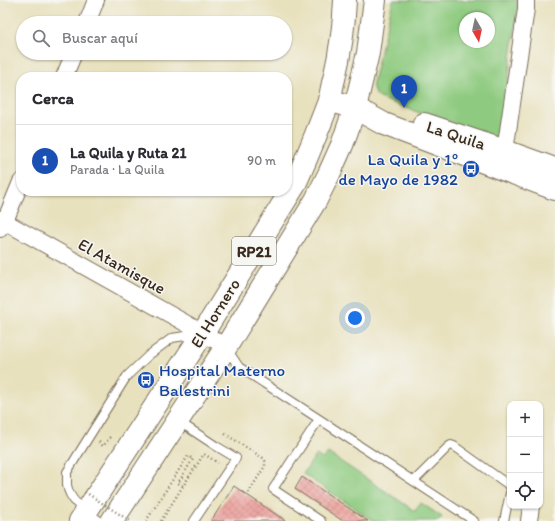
<!DOCTYPE html>
<html lang="es">
<head>
<meta charset="utf-8">
<style>
  body { margin:0; font-family:Itim,sans-serif; background:#f7f7f7; color:#2b2b33 }
  .controls { position:absolute; right:12px; bottom:12px; display:grid; overflow:hidden; border-radius:8px; box-shadow:0 1px 3px #0004 }
  .controls button { width:36px; height:36px; display:grid; place-items:center; padding:0; border:0; border-bottom:1px solid #e1e1e2; background:#fff; color:#2b2b33; font:20px sans-serif }
  .compass { position:absolute; left:459px; top:12px; width:36px; height:36px; border-radius:50%; background:#fff; box-shadow:0 1px 3px #0004; rotate:171deg }
  .you { position:absolute; left:355px; top:318px; width:14px; height:14px; margin:-10px; border:3px solid #fff; border-radius:50%; background:#1a73e8; box-shadow:0 0 0 6px #1a73e833 }
  .badge { display:grid; place-items:center; width:26px; height:26px; border-radius:50%; background:#c8321e; color:#fff; font-size:13px; font-weight:700 }
  .pin { position:absolute; translate:-50% -33px; filter:drop-shadow(0 1px 2px #0008) }
  .pin::after { content:''; position:absolute; top:21px; width:14px; height:12px; background:inherit; clip-path:polygon(0 0,100% 0,50% 100%) }
  .list { margin:0; padding:0; list-style:none }
  h2 { display:flex; justify-content:space-between; align-items:center; height:52px; margin:0; padding:0 16px; font-size:17px }
  h2 small { font-size:13px; font-weight:400; color:#7c7c81 }
  .list li { display:grid; grid-template-columns:26px 1fr auto; gap:12px; align-items:center; box-sizing:border-box; height:72px; padding:0 16px; border-top:1px solid #e1e1e2 }
  .list b { display:block; font-size:15px; white-space:nowrap }
  .list p { margin:0; font-size:13px; white-space:nowrap; color:#7c7c81 }
  .list em { font-size:13px; font-style:normal; color:#7c7c81 }
  .icon { flex:none; width:22px; height:22px; fill:none; stroke:currentColor; stroke-width:2; stroke-linecap:round; stroke-linejoin:round }
  .map { position:relative; flex:none; width:555px; height:521px; overflow:hidden }
  .search { position:absolute; background:#fff; box-shadow:0 1px 3px #0004; left:16px; top:16px; width:276px; height:44px; display:flex; align-items:center; gap:10px; box-sizing:border-box; padding:0 14px; border-radius:22px; color:#7c7c81; font-size:15px }
  .panel { position:absolute; background:#fff; box-shadow:0 1px 3px #0004; left:16px; top:72px; width:276px; height:124px; border-radius:16px }
  .map>svg:first-child { display:block }
  .grass { fill:#8eca7f; stroke:#647a4e; fill-rule:evenodd }
  .building { fill:url(#building-cross-hatch) }
  .lines { fill:none; stroke-linecap:round; stroke-linejoin:round }
  .lane-casing { stroke:#786a56; stroke-width:10 }
  .street-casing { stroke:#786a56; stroke-width:18 }
  .secondary-casing { stroke:#786a56; stroke-width:24 }
  .primary-casing { stroke:#786a56; stroke-width:24 }
  .path { stroke:#786a56; stroke-width:2.5; stroke-dasharray:1 3; stroke-linecap:butt }
  .lane { stroke:#fff; stroke-width:8 }
  .street { stroke:#fff; stroke-width:16 }
  .secondary { stroke:#fff; stroke-width:22 }
  .primary { stroke:#fff; stroke-width:22 }
  .path-bridge { stroke:#786a56; stroke-width:2.5; stroke-dasharray:1 3; stroke-linecap:butt }
  .labels { text-anchor:middle; stroke-width:3; stroke-linejoin:round; paint-order:stroke }
  .shield { fill:#f6f6f2; stroke:#73675e; stroke-width:1 }
  .shield-label { font-size:16px; font-weight:bold; fill:#3b2a1e }
  .street-label { font-size:17px; fill:#3b2a1e; stroke:#f6f6f2 }
  .transit-label { font-size:17px; fill:#164399; stroke:#f6f6f2; text-anchor:end }
</style>
</head>
<body>
<div class="map">
<svg width="555" height="521" viewBox="0 0 555 521">
  <defs>
    <pattern id="building-cross-hatch" width="8" height="8" patternUnits="userSpaceOnUse"><rect width="8" height="8" fill="#eda29e"/><path d="M0 0l8 8M0 8l8-8" fill="none" stroke="#c18480"/></pattern>
  </defs>
  <rect width="100%" height="100%" fill="#f6f6f2"/>
  <filter id="ink" filterUnits="userSpaceOnUse"><feTurbulence type="fractalNoise" baseFrequency=".025" numOctaves="2"/><feDisplacementMap in="SourceGraphic" scale="8" xChannelSelector="R" yChannelSelector="G"/><feConvolveMatrix kernelMatrix="1 2 1 2 8 2 1 2 1" color-interpolation-filters="sRGB"/></filter>
  <filter id="wash" filterUnits="userSpaceOnUse"><feTurbulence type="fractalNoise" baseFrequency=".012" numOctaves="4" result="noise"/><feDisplacementMap in="SourceGraphic" scale="16" xChannelSelector="R" yChannelSelector="G"/><feGaussianBlur stdDeviation="0.9" result="paint"/><feColorMatrix in="noise" values="0 0 0 0 0 0 0 0 0 0 0 0 0 0 0 0 0 1.4 0 .05"/><feComposite in="paint" operator="in"/></filter>
  <g filter="url(#wash)">
    <rect width="100%" height="100%" fill="#e8e1bd"/>
    <path class="grass" d="M 393,0 L 519,0 L 501,133 L 498,138 L 493,140 L 382,99 C 375,95 372,91 373,82 ZM 465,18 L 489,18 L 489,42 L 465,42 Z
      M 328,453 L 415,511 L 421,503 L 442,517 L 439,521 L 374,521 L 303,474 L 316,455 L 323,459 Z"/>
    <g id="blocks">
      <path class="building" d="M 302,477 L 368,521 L 343,521 L 295,489 Z
        M 234,486 L 247,495 L 286,521 L 211,521 Z"/>
    </g>
  </g>
  <g filter="url(#ink)">
    <use href="#blocks" fill-opacity="0" stroke="#786a56" stroke-width="1"/>
    <g class="lines">
      <defs>
        <path id="lane" d="M 227,349 L 239,367 L 319,419 L 474,521
          M 319,419 L 273,489 L 321,521
          M 178,421 L 216,446 L 236,458 L 194,521
          M 414,481 L 448,447 L 451,445 L 454,446 L 510,486
          M 100,521 C 87,512 70,503 67,485 C 67,481 67,477 67,472 L 127,376 L 149,355 L 172,338 L 198,334
          M 504,521 L 510,493"/>
        <path id="street" d="M 87,23 L 96,0
          M 64,77 L 74,53
          M 501,161 L 505,151 L 526,9 L 526,0
          M 0,219 L 203,333 L 226,347
          M 0,229 L 5,221 L 21,182
          M 529,521 L 531,506"/>
        <path id="secondary" d="M 329,100 L 355,108 L 384,124 L 555,189
          M 424,124 L 505,151 L 555,169"/>
        <path id="primary" d="M 80,521 L 203,333 L 294,186 C 307,158 318,130 329,101 C 331,94 332,86 334,79 C 340,54 344,27 345,0
          M 112,521 L 226,347 L 316,200 L 329,174 L 342,145 L 355,108 L 368,53 L 375,0"/>
      </defs>
      <use href="#lane" class="lane-casing"/>
      <use href="#street" class="street-casing"/>
      <use href="#secondary" class="secondary-casing"/>
      <use href="#primary" class="primary-casing"/>
      <path class="path" d="M 225,434 L 263,458 L 265,461 L 265,466 L 247,495
        M 99,442 L 103,446 L 111,436
        M 146,521 L 188,456 L 193,459 L 178,483 L 183,486 L 204,454 L 218,463
        M 161,521 L 183,486"/>
      <use href="#lane" class="lane"/>
      <use href="#street" class="street"/>
      <use href="#secondary" class="secondary"/>
      <use href="#primary" class="primary"/>
      <path class="path-bridge" d="M 85,492 L 130,521"/>
    </g>
  </g>
  <defs>
    <symbol id="bus-disc" viewBox="-11 -11 22 22"><circle r="9.5" fill="#1a4fb4" stroke="#f6f6f2"/><path d="M-5-6H5V4H4V6H2V4H-2V6H-4V4H-5ZM-3.5-4V0h7V-4ZM-3.5 1.2v1.5H-2V1.2ZM2 1.2v1.5H3.5V1.2Z" fill="#fff"/></symbol>
  </defs>
  <g fill-rule="evenodd">
    <use href="#bus-disc" x="461" y="159" width="20" height="20"/>
    <use href="#bus-disc" x="136" y="370" width="20" height="20"/>
  </g>
  <g class="labels">
    <rect class="shield" x="232" y="237" width="44" height="28" rx="3"/>
    <g class="shield-label">
      <text x="254" y="257">RP21</text>
    </g>
    <g class="street-label">
      <text transform="translate(456 135) rotate(18)" y="6">La Quila</text>
      <text transform="translate(122 266) rotate(29)" y="6">El Atamisque</text>
      <text transform="translate(215 313) rotate(-58)" y="6">El Hornero</text>
    </g>
    <g class="transit-label">
      <text x="458" y="165">La Quila y 1º<tspan x="458" dy="20">de Mayo de 1982</tspan></text>
      <text x="159" y="376" text-anchor="start">Hospital Materno<tspan x="159" dy="20">Balestrini</tspan></text>
    </g>
  </g>
</svg>
<div class="controls">
<button>+</button>
<button>−</button>
<button><svg class="icon" aria-label="locate" viewBox="0 0 24 24"><circle cx="12" cy="12" r="6"/><path d="M12 2v4M12 18v4M2 12h4M18 12h4"/></svg></button>
</div>
<svg class="compass" viewBox="-18 -18 36 36"><path d="M0-13l5 13h-10z" fill="#e53935"/><path d="M0 13l5-13h-10z" fill="#7c7c81"/></svg>
<div class="you"></div>
<div class="pin badge" style="left:404px;top:108px;background:#1a4fb4">1</div>
<div class="search"><svg class="icon" aria-label="search" viewBox="0 0 24 24"><circle cx="10" cy="10" r="6"/><path d="M15 15l6 6"/></svg>Buscar aquí</div>
<section class="panel">
<h2>Cerca<small></small></h2>
<ul class="list">
<li><span class="badge" style="background:#1a4fb4">1</span><div><b>La Quila y Ruta 21</b><p>Parada · La Quila</p></div><em>90 m</em></li>
</ul>
</section>
</div>
</body>
</html>
